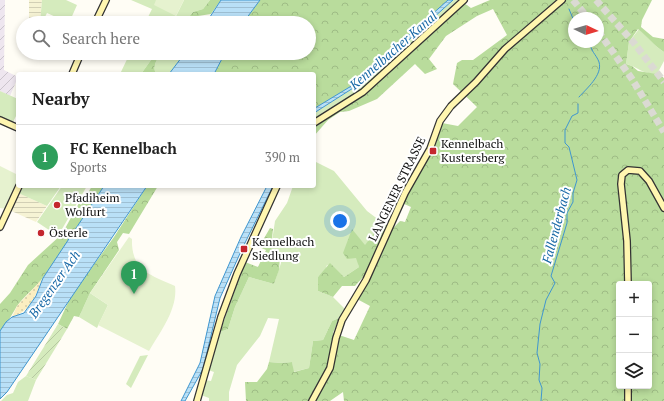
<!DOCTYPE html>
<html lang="en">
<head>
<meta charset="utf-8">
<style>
  body { margin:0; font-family:"PT Serif",serif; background:#f6f6f6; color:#222 }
  .controls { position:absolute; right:12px; bottom:12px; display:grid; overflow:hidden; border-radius:4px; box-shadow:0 2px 6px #0003 }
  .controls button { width:36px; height:36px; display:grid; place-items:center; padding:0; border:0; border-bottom:1px solid #e0e0e0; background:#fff; color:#222; font:20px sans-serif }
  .compass { position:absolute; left:568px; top:12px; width:36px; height:36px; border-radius:50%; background:#fff; box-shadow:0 2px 6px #0003; rotate:94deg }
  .you { position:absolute; left:340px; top:221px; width:14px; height:14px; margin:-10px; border:3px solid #fff; border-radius:50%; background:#1a73e8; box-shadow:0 0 0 6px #1a73e833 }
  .badge { display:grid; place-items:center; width:26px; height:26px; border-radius:50%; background:#c4262e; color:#fff; font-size:13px; font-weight:700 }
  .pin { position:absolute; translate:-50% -33px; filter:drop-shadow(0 1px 2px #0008) }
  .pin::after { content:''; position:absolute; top:21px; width:14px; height:12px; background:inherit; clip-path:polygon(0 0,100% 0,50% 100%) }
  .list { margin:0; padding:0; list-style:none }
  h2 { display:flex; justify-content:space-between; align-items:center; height:52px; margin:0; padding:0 16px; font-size:17px }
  h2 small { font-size:13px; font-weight:400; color:#767676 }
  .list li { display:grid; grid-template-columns:26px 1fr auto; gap:12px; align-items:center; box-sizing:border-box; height:64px; padding:0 16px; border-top:1px solid #e0e0e0 }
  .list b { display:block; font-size:15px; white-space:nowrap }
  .list p { margin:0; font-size:13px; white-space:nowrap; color:#767676 }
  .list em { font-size:13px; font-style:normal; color:#767676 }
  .icon { flex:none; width:22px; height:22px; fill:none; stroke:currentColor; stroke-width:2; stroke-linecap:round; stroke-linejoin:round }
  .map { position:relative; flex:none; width:664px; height:401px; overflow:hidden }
  .search { position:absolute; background:#fff; box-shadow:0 2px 6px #0003; left:16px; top:16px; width:300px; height:44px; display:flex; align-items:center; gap:10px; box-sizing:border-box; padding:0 14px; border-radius:22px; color:#767676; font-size:15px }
  .panel { position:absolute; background:#fff; box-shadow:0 2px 6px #0003; left:16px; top:72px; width:300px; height:116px; border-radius:4px }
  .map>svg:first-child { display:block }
  .industrial { fill:url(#industrial-furrows) }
  .farmland { fill:url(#farmland-rules) }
  .grass { fill:#d5ebbd }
  .forest { fill:url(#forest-crowns); fill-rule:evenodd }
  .sand { fill:url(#sand-dots) }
  .garden { fill:url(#garden-furrows) }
  .pitch { fill:#e6f2cf }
  .water { fill:url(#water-rules); stroke:#3f96cf }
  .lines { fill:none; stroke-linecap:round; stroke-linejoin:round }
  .stream { stroke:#3f96cf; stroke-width:1 }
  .highway-tunnel { stroke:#dbdad3; stroke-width:7; stroke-dasharray:7 3.5; stroke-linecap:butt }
  .secondary-casing { stroke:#333; stroke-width:8 }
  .secondary { stroke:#fff6b0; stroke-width:5.5 }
  .poi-dot { fill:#c4262e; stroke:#fff; stroke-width:1.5 }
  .labels { text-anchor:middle; stroke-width:4; stroke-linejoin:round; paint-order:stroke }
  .poi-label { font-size:12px; fill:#111; stroke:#fff; text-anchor:start }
  .street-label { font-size:12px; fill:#111; stroke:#fff }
  .water-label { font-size:13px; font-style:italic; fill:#1768a6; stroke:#fff }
</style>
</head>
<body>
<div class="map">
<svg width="664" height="401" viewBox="0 0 664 401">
  <defs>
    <pattern id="industrial-furrows" width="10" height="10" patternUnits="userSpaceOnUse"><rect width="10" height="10" fill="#eee6ef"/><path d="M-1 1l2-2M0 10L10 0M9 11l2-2" fill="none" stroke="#cbc4cc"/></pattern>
    <pattern id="farmland-rules" width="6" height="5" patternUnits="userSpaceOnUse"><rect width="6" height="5" fill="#f6f3d4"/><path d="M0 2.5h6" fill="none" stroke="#d2cfb5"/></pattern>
    <pattern id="forest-crowns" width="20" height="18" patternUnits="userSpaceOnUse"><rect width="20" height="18" fill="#b9dc9c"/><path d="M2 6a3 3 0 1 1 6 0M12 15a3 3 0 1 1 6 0" fill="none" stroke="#9ebc85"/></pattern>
    <pattern id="sand-dots" width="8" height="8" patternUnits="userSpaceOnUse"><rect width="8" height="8" fill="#fbeec1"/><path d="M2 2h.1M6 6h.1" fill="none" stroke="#d6cba5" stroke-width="1.8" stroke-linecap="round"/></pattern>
    <pattern id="garden-furrows" width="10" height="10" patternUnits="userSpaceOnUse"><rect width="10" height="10" fill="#d5ebbd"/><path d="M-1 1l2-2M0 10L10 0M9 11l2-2" fill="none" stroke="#b6c8a1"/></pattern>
    <pattern id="water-rules" width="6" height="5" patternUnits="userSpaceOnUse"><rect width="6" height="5" fill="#b9e0f7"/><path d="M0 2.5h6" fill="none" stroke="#9ebfd3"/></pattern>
  </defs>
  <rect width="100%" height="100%" fill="#fffdf5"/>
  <path class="industrial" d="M 0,0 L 5,0 L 4,70 L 18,77 L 10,96 L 0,91 Z"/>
  <path class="farmland" d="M 29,0 L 42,0 L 40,23 L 29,23 Z
    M 16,192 L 47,206 L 36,222 L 7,209 Z"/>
  <path class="grass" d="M 42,0 L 66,0 L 77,5 L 69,23 L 47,13 L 43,21 L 40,23 Z
    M 131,0 L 156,0 L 176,16 L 184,0 L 210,0 L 203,9 L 193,12 L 184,23 L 145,23 L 152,9 Z
    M 453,0 L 461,0 L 364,89 L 314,121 L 314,113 L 361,83 Z
    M 639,29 C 648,37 654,46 664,52 L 664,61 L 657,74 C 642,74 638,67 626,64 L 629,42 Z
    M 130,53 L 156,53 L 141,74 L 120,74 Z
    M 161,53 L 185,53 L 169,74 L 156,74 C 152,66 157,60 161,53 Z
    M 0,91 L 18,99 L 18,112 L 12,124 L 0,119 Z
    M 314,161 L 334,171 L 367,211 L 387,226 L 374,233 L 365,246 L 352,230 L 359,267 L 344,277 L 327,265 L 325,271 L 318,277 L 318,291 L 333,297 L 346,310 L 339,318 L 332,321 L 323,340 L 313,341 L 309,368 L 293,372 L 292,362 L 281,363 L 269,362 L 279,319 L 268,318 L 260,336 L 237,365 L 229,392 L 229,401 L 209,401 L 209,398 L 201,395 L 205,380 L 211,381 L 214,372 L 208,370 L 220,332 L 228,329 L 235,307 L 249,277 L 274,284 L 281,263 L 280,257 L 271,248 L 275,221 L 287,203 L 293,186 L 314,186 Z
    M 19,186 L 61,186 L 47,206 L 16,192 Z
    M 62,186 L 87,186 L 58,236 L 37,222 Z
    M 90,293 L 108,305 L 97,328 L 79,317 Z
    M 148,355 L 131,388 L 126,384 L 140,356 Z
    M 26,376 L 36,380 L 28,401 L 1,401 L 7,395 L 13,393 L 18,382 Z"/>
  <path class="forest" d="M 210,0 L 221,0 L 211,14 L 198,16 L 195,23 L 184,23 L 193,12 L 203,9 Z
    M 260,0 L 448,0 L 353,85 L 314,109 L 314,74 L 214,74 L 225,53 L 309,53 L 309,23 L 243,23 Z
    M 490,0 L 558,0 L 562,3 L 565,0 L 652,0 L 642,20 L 641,27 L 653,37 L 664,39 L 664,52 C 654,46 648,37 638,29 L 629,42 L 626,64 L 632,66 L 638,71 L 657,74 L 664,78 L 664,401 L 344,401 L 343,392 L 330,401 L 246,401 L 245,382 L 257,382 L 267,369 L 269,362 L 281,363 L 292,362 L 294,372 L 309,368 L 313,341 L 323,340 L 332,321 L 339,318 L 333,333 L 354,340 L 370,306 L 357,299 L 389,232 L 400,221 L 405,222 L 411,207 L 402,203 L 431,153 L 434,151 L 435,142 L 442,123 L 458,126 L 477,107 L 453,84 L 457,63 L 462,60 L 473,60 L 507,35 L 493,9 L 477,16 L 446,36 L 429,59 L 437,69 L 425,74 L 415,64 L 377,99 L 349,111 L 340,112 L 328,120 L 314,136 L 314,125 L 353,100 L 464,3 L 471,8 ZM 574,18 L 598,18 L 598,42 L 574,42 ZM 619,284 L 649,284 L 649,386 L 619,386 Z
    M 156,53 L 161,53 C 157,60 152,66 156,74 L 141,74 Z
    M 92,186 L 104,186 C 83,216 66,247 44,276 C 37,287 25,295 17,306 C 12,314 7,325 0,331 L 0,304 L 10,293 L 28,265 L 62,234 L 79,203 L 81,205 Z
    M 147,186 L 158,186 L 129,234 L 123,233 L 117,242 L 119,250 L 90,293 L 79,317 L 74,316 L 67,329 L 58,324 L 71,296 L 114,237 Z
    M 387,226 L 365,275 L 355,286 L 342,286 L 333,297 L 318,291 L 318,277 L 330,263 L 344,277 L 359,267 L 356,258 L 347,259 L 343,253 L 352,229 L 365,245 L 374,233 Z
    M 270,228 L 273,229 L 271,248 L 280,257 L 279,270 L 274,284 L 249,277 L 235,307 L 228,329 L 220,332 L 245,262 L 258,267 L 266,250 L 259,247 Z"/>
  <path class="sand" d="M 43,278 C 36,295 30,312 12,317 L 17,306 Z"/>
  <path class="garden" d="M 58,324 L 67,329 L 36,380 L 26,376 Z"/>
  <path class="pitch" d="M 156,0 L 184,0 L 176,16 L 154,5 Z
    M 0,166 L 18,175 L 18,186 L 7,209 L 0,208 Z
    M 129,237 L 132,239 C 131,270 150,275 175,286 C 178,309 160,332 149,351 L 98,325 L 108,305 L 90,293 Z"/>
  <path class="water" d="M 221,0 L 260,0 L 243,23 L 206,23 Z
    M 448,0 L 453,0 L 361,83 L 314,113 L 315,108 L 353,85 Z
    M 185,53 L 225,53 L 214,74 L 169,74 Z
    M 104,186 L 147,186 L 7,392 L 0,399 L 0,331 L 6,322 L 12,317 L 24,313 L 36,296 L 43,278 Z
    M 267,186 L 273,186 L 242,249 L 220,298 L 203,369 L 185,401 L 181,401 L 200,363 L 215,296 L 241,237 Z"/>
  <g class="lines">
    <path class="stream" d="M 569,9 L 574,21
      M 579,97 C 586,89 603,75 599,62 C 596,54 590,51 590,42
      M 541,401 L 542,388 L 539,380 L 540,364 L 537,353 L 540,324 L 546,300 L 555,283 L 551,276 L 567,223 L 567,213 L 573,202 L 573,193 L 577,180 L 569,147 L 565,143 L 565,130 L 572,116 L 578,113 L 578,104"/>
    <path class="highway-tunnel" d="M 573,0 L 588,18
      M 596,0 L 634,43 L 664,82
      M 598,31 L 632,79 L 664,132"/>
    <defs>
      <path id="secondary" d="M 95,23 L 106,0
        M 72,74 L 81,53
        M 0,120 L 18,128
        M 314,123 L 363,92 L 464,0
        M 0,227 L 19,186
        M 628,284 L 627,241 L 621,184 L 622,175 L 628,170 L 640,171 L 649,181 L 664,208
        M 197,401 L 221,317 L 237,274 L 277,186
        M 312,401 L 330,368 L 336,338 L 342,320 L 366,280 L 405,193 L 430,149 L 440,121 L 451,106 L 476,82 L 505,49 L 562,0
        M 628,401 L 628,386"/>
    </defs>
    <use href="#secondary" class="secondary-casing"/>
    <use href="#secondary" class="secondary"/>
  </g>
  <g class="poi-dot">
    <rect x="429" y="147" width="8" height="8" rx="2"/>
    <circle cx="57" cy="205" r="4"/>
    <circle cx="41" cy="233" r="4"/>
    <rect x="240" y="245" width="8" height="8" rx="2"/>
  </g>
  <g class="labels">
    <g class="poi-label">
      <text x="441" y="148">Kennelbach<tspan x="441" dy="14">Kustersberg</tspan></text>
      <text x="65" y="202">Pfadiheim<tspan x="65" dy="14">Wolfurt</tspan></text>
      <text x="49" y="237">Österle</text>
      <text x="252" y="246">Kennelbach<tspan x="252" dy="14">Siedlung</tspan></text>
    </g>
    <g class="street-label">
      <text transform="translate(397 189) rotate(-64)" y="4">LANGENER STRASSE</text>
    </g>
    <g class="water-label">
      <text transform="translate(393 50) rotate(-41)" y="5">Kennelbacher Kanal</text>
      <text transform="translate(556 225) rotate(-75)" y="5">Fallenderbach</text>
      <text transform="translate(54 284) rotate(-55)" y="5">Bregenzer Ach</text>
    </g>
  </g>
</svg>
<div class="controls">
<button>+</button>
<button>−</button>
<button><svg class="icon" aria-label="layers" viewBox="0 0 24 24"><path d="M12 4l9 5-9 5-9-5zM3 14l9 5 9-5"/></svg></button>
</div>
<svg class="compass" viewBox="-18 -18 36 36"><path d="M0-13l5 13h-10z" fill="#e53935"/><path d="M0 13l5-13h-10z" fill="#767676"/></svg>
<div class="you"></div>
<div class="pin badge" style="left:134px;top:294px;background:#2e9e5b">1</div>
<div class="search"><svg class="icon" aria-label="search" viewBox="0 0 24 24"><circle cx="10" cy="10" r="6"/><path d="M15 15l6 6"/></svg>Search here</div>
<section class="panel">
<h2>Nearby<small></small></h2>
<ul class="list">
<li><span class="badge" style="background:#2e9e5b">1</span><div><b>FC Kennelbach</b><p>Sports</p></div><em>390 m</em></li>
</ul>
</section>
</div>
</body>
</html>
